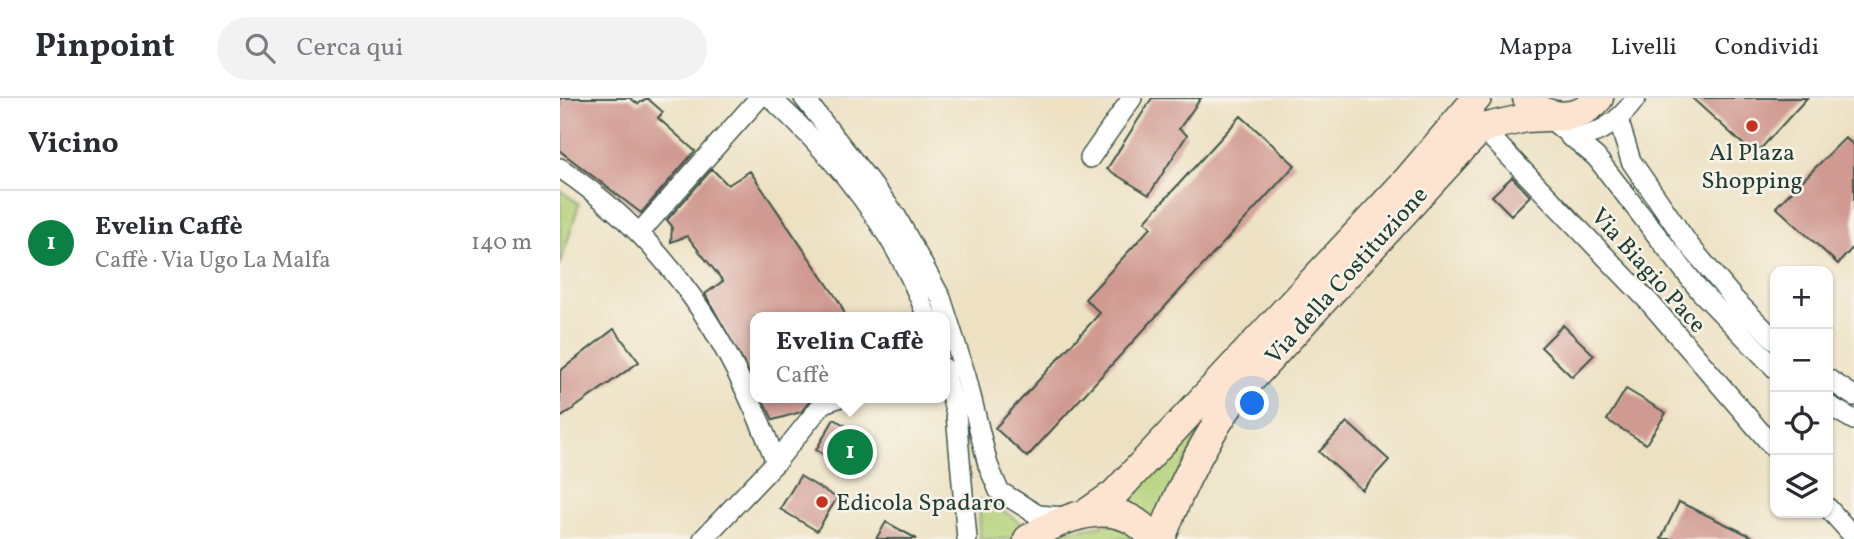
<!DOCTYPE html>
<html lang="it">
<head>
<meta charset="utf-8">
<style>
  body { margin:0; font-family:Vollkorn,serif; background:#f2f2f3; color:#2b2b33 }
  .controls { position:absolute; right:21px; bottom:21px; display:grid; overflow:hidden; border-radius:14px; box-shadow:0 2px 5px #0004 }
  .controls button { width:63px; height:63px; display:grid; place-items:center; padding:0; border:0; border-bottom:2px solid #e1e1e2; background:#fff; color:#2b2b33; font:35px sans-serif }
  .you { position:absolute; left:693px; top:306px; width:24px; height:24px; margin:-18px; border:5px solid #fff; border-radius:50%; background:#1a73e8; box-shadow:0 0 0 10px #1a73e833 }
  .badge { display:grid; place-items:center; width:46px; height:46px; border-radius:50%; background:#0b8043; color:#fff; font-size:23px; font-weight:700 }
  .pin { position:absolute; translate:-50% -50%; border:4px solid #fff; box-shadow:0 2px 7px #0006 }
  .popup { position:absolute; left:190px; top:214px; width:200px; height:91px; box-sizing:border-box; display:grid; place-content:center; border-radius:14px; background:#fff; filter:drop-shadow(0 2px 5px #0005); font-size:23px; white-space:nowrap; color:#7c7c81 }
  .popup b { font-size:26px; color:#2b2b33 }
  .popup::after { content:''; position:absolute; left:50%; top:100%; margin-left:-14px; border:14px solid transparent; border-top-color:#fff }
  .list { margin:0; padding:0; list-style:none }
  h2 { display:flex; justify-content:space-between; align-items:center; height:91px; margin:0; padding:0 28px; font-size:30px }
  h2 small { font-size:23px; font-weight:400; color:#7c7c81 }
  .list li { display:grid; grid-template-columns:46px 1fr auto; gap:21px; align-items:center; box-sizing:border-box; height:105px; padding:0 28px; border-top:2px solid #e1e1e2 }
  .list b { display:block; font-size:26px; white-space:nowrap }
  .list p { margin:0; font-size:23px; white-space:nowrap; color:#7c7c81 }
  .list em { font-size:23px; font-style:normal; color:#7c7c81 }
  .icon { flex:none; width:38px; height:38px; fill:none; stroke:currentColor; stroke-width:2; stroke-linecap:round; stroke-linejoin:round }
  .map { position:relative; flex:none; width:1294px; height:441px; overflow:hidden }
  header { display:flex; align-items:center; gap:42px; box-sizing:border-box; height:98px; padding:0 35px; background:#fff; border-bottom:2px solid #e1e1e2 }
  header strong { font-size:33px }
  nav { display:flex; gap:38px; margin-inline-start:auto; font-size:24px }
  .search { width:490px; height:63px; background:#f2f2f3; display:flex; align-items:center; gap:18px; box-sizing:border-box; padding:0 24px; border-radius:38px; color:#7c7c81; font-size:26px }
  main { display:flex }
  aside { flex:1; background:#fff }
  .map>svg:first-child { display:block }
  .green { fill:#b4d178; stroke:#6a8756; stroke-width:2 }
  .building { fill:#d09991 }
  .lines { fill:none; stroke-linecap:round; stroke-linejoin:round }
  .minor-casing { stroke:#3e5649; stroke-width:22 }
  .secondary-casing { stroke:#3e5649; stroke-width:31 }
  .minor { stroke:#fff; stroke-width:19 }
  .secondary { stroke:#fde4d1; stroke-width:28 }
  .poi-dot { fill:#c8321e; stroke:#f7f3e8; stroke-width:2.5 }
  .labels { text-anchor:middle; stroke-width:5; stroke-linejoin:round; paint-order:stroke }
  .poi-label { font-size:24px; fill:#1f3d34; stroke:#f7f3e8 }
  .street-label { font-size:24px; fill:#1f3d34; stroke:#f7f3e8 }
</style>
</head>
<body>
<header>
<strong>Pinpoint</strong>
<div class="search"><svg class="icon" aria-label="search" viewBox="0 0 24 24"><circle cx="10" cy="10" r="6"/><path d="M15 15l6 6"/></svg>Cerca qui</div>
<nav><a>Mappa</a><a>Livelli</a><a>Condividi</a></nav>
</header>
<main>
<aside>
<h2>Vicino<small></small></h2>
<ul class="list">
<li><span class="badge">1</span><div><b>Evelin Caffè</b><p>Caffè · Via Ugo La Malfa</p></div><em>140 m</em></li>
</ul>
</aside>
<div class="map">
<svg width="1294" height="441" viewBox="0 0 1294 441">
  <rect width="100%" height="100%" fill="#f7f3e8"/>
  <filter id="ink" filterUnits="userSpaceOnUse"><feTurbulence type="fractalNoise" baseFrequency=".0143" numOctaves="2"/><feDisplacementMap in="SourceGraphic" scale="14" xChannelSelector="R" yChannelSelector="G"/><feConvolveMatrix kernelMatrix="1 2 1 2 8 2 1 2 1" color-interpolation-filters="sRGB"/></filter>
  <filter id="wash" filterUnits="userSpaceOnUse"><feTurbulence type="fractalNoise" baseFrequency=".00686" numOctaves="4" result="noise"/><feDisplacementMap in="SourceGraphic" scale="28" xChannelSelector="R" yChannelSelector="G"/><feGaussianBlur stdDeviation="1.57" result="paint"/><feColorMatrix in="noise" values="0 0 0 0 0 0 0 0 0 0 0 0 0 0 0 0 0 1.4 0 .05"/><feComposite in="paint" operator="in"/></filter>
  <g filter="url(#wash)">
    <rect width="100%" height="100%" fill="#ede1c2"/>
    <path class="green" d="M 0,92 L 19,106 L 0,168 Z
      M 651,315 L 594,424 L 560,405 Z
      M 419,402 L 428,402 L 467,430 L 452,441 L 420,441 Z
      M 554,425 L 579,441 L 488,441 L 503,434 Z"/>
    <g id="blocks">
      <path class="building" d="M 0,0 L 70,0 L 78,6 L 87,0 L 103,14 L 98,20 L 135,53 L 81,115 L 0,53 Z
        M 592,0 L 641,0 L 619,31 L 627,37 L 589,97 L 547,71 Z
        M 1132,0 L 1247,0 L 1195,57 Z
        M 681,18 L 735,67 L 467,359 L 435,330 L 540,215 L 525,201 L 591,129 L 585,123 Z
        M 1285,40 L 1294,47 L 1294,148 L 1278,166 L 1216,109 Z
        M 152,71 L 168,87 L 190,73 L 280,205 L 286,219 L 195,219 L 195,285 L 145,196 L 163,183 L 127,138 L 111,144 L 112,128 L 107,122 Z
        M 952,79 L 970,98 L 951,117 L 932,98 Z
        M 1003,227 L 1034,257 L 1012,279 L 981,249 Z
        M 54,231 L 79,264 L 0,320 L 0,273 Z
        M 1066,291 L 1106,315 L 1086,346 L 1047,322 Z
        M 202,300 L 252,300 L 241,314 L 213,322 Z
        M 274,321 L 309,341 L 291,372 L 256,352 Z
        M 787,324 L 829,362 L 802,392 L 759,354 Z
        M 240,378 L 277,400 L 257,433 L 220,411 Z
        M 1119,404 L 1197,441 L 1101,441 Z
        M 326,424 L 357,441 L 316,441 Z"/>
    </g>
  </g>
  <g filter="url(#ink)">
    <use href="#blocks" fill-opacity="0" stroke="#3e5649" stroke-width="2"/>
    <g class="lines">
      <defs>
        <path id="minor" d="M 211,0 C 276,60 337,135 367,219
          M 244,0 L 335,116 L 381,200 L 406,278 L 428,367 L 439,393 L 478,417 L 505,419
          M 983,15 L 1036,59 L 1140,193 L 1215,270
          M 1058,21 L 1071,63 L 1129,147 L 1175,202 L 1215,242
          M 922,30 L 1090,205 L 1215,351
          M 1010,39 C 1038,39 1060,23 1076,0
          M 530,60 L 572,0
          M 0,70 C 112,146 169,241 216,364
          M 80,134 L 199,0
          M 384,270 L 396,316 L 407,441
          M 1268,281 L 1294,298
          M 1268,307 L 1294,322
          M 1268,410 L 1294,439
          M 143,441 L 216,364 L 263,305 L 278,300"/>
        <path id="secondary" d="M 967,0 C 986,24 1020,23 1039,0
          M 525,416 L 554,396 L 847,82 L 917,0
          M 468,441 C 506,417 561,396 593,441
          M 601,441 C 619,392 645,340 676,298 L 899,54 L 922,30 L 966,20 L 1005,18"/>
      </defs>
      <use href="#minor" class="minor-casing"/>
      <use href="#secondary" class="secondary-casing"/>
      <use href="#minor" class="minor"/>
      <use href="#secondary" class="secondary"/>
    </g>
  </g>
  <g class="poi-dot">
    <circle cx="1192" cy="28" r="7"/>
    <circle cx="262" cy="404" r="7"/>
  </g>
  <g class="labels">
    <g class="poi-label">
      <text x="1192" y="62">Al Plaza<tspan x="1192" dy="28">Shopping</tspan></text>
      <text x="276" y="412" text-anchor="start">Edicola Spadaro</text>
    </g>
    <g class="street-label">
      <text transform="translate(1089 172) rotate(48)" y="8">Via Biagio Pace</text>
      <text transform="translate(786 177) rotate(-48)" y="8">Via della Costituzione</text>
    </g>
  </g>
</svg>
<div class="controls">
<button>+</button>
<button>−</button>
<button><svg class="icon" aria-label="locate" viewBox="0 0 24 24"><circle cx="12" cy="12" r="6"/><path d="M12 2v4M12 18v4M2 12h4M18 12h4"/></svg></button>
<button><svg class="icon" aria-label="layers" viewBox="0 0 24 24"><path d="M12 4l9 5-9 5-9-5zM3 14l9 5 9-5"/></svg></button>
</div>
<div class="you"></div>
<div class="pin badge" style="left:290px;top:354px">1</div>
<div class="popup"><b>Evelin Caffè</b>Caffè</div>
</div>
</main>
</body>
</html>
